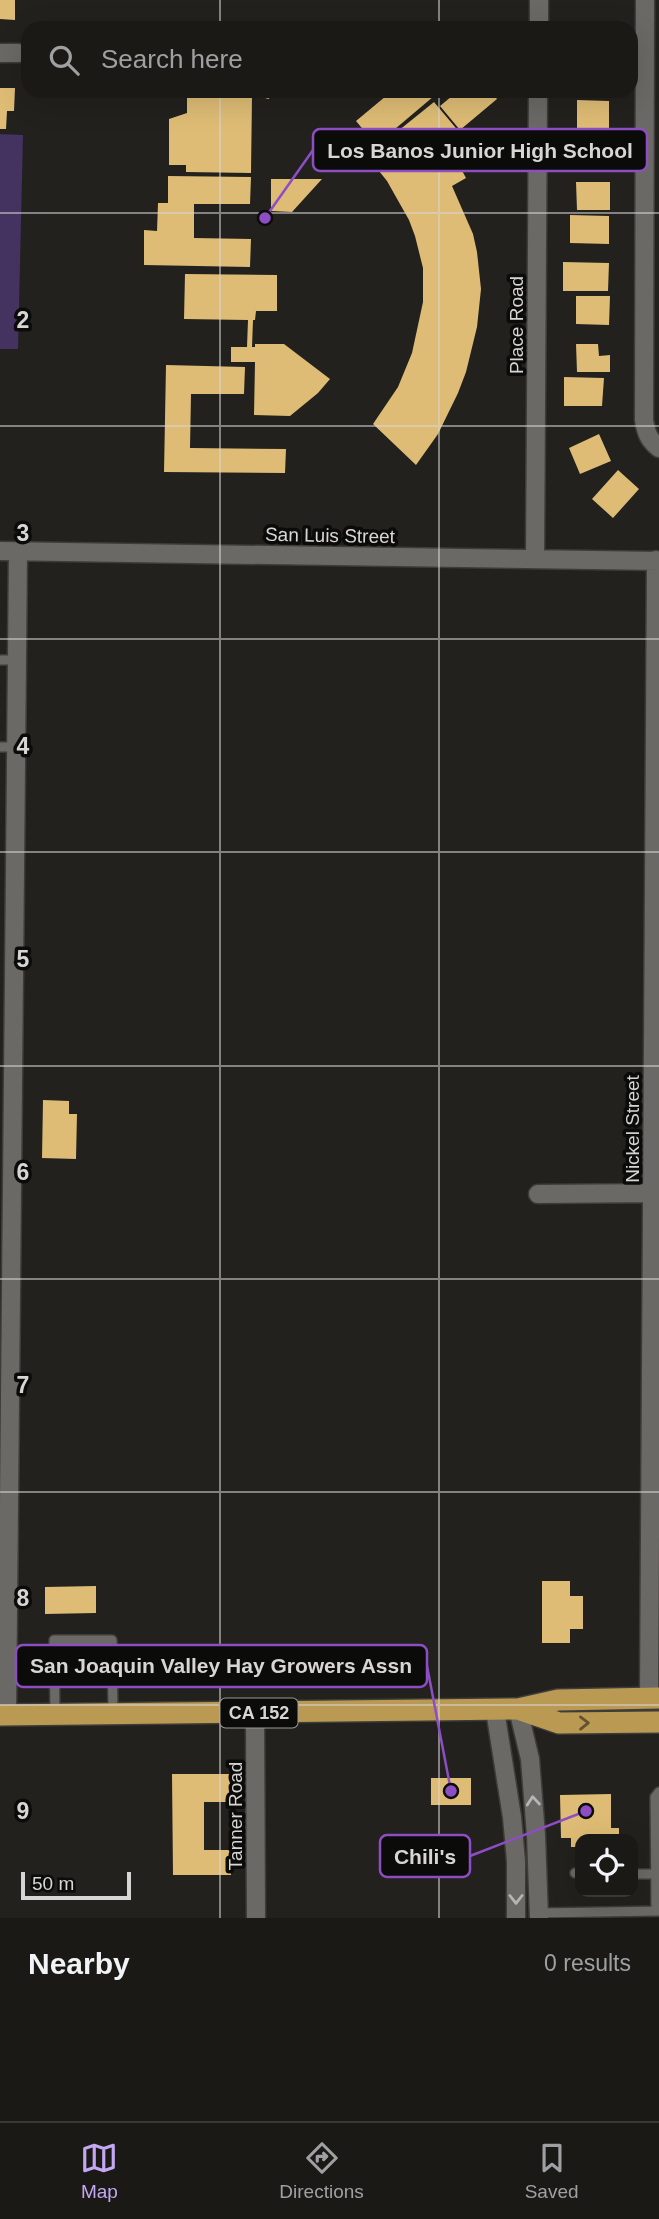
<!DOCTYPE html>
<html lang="en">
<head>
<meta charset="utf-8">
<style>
  body { margin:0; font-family:Arial,sans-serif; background:#272623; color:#f1f3f6 }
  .controls { position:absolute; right:21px; bottom:21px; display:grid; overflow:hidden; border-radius:14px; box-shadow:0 7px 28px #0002 }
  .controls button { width:63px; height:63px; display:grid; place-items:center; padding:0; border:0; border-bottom:2px solid #383835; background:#1a1916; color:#f1f3f6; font:35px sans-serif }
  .scale { position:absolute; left:21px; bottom:18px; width:110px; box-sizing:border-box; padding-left:7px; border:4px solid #d7d6d4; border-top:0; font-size:19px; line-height:24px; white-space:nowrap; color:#d7d6d4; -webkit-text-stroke:5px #0b0b09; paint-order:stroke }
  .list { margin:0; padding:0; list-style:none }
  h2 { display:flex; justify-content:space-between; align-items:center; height:91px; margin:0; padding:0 28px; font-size:30px }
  h2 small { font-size:23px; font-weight:400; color:#9fa0a1 }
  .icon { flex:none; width:38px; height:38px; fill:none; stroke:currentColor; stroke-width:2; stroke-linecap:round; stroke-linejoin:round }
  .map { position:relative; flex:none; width:659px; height:1918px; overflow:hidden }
  .search { position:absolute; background:#1a1916; box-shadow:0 7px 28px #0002; left:21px; right:21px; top:21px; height:77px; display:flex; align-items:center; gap:18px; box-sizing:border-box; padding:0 24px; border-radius:21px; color:#9fa0a1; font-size:26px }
  .sheet { height:203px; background:#1a1916 }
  nav { display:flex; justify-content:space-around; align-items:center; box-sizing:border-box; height:98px; border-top:2px solid #383835; background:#1a1916; font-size:19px; color:#9fa0a1 }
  nav a { display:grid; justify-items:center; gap:4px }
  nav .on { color:#c3a7f2 }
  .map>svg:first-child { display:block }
  .green { fill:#443260 }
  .building { fill:#debc75 }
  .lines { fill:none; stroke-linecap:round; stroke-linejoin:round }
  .lane-casing { stroke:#3d3c39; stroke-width:12 }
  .street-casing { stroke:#3d3c39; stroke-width:21 }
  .secondary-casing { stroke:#3d3c39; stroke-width:21 }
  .highway-casing { stroke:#3d3c39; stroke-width:24 }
  .lane { stroke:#6b6966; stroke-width:9 }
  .street { stroke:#6b6966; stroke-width:18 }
  .secondary { stroke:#6b6966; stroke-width:18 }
  .highway { stroke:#ba9952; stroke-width:21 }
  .oneway { stroke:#62522e }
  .oneway2 { stroke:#b7b5b3 }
  .grid { fill:none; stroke:#d7d6d4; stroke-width:2; stroke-opacity:0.55 }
  .labels { text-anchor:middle; stroke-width:7; stroke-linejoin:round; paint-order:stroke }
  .shield { fill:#0b0b09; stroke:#9a9997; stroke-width:2 }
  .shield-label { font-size:18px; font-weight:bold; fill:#d7d6d4 }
  .street-label { font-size:19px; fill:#d7d6d4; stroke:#0b0b09 }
  .grid-label { font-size:23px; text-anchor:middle; font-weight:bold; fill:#d7d6d4; stroke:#0b0b09; stroke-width:7; stroke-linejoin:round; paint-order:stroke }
  .leader { fill:none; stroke:#8d4ec3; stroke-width:2.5 }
  .callout-dot { fill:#8d4ec3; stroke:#0b0b09; stroke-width:2.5 }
  .callout { fill:#0b0b09; stroke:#8d4ec3; stroke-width:2.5 }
  .callout-label { font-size:21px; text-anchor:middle; font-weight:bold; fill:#d7d6d4 }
</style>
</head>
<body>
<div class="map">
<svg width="659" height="1918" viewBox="0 0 659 1918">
  <rect width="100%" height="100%" fill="#22211e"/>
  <path class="green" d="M 0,134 L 23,135 L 18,349 L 0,349 Z"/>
  <path class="building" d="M 0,0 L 15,0 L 15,20 L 0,19 Z
    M 0,88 L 15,88 L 14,111 L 7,111 L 6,129 L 0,129 Z
    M 187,91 L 271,91 L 269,99 L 252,95 L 251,173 L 186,172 L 186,165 L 169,165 L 169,119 L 187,113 Z
    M 392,91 L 440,91 L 376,145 L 356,121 Z
    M 458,91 L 491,91 L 497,99 L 460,130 L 440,106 Z
    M 577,100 L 609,101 L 609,129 L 577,129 Z
    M 434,102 L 455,127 L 473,157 L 459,165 L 466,178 L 452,186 L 473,234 L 477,252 L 481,289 L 477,327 L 466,372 L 458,393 L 438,434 L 416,465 L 373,424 L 398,387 L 412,353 L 423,302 L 423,268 L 415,236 L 409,220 L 387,181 L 367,156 Z
    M 168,176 L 251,177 L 250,204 L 194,204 L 194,238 L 251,239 L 250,267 L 144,265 L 144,230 L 157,231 L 158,203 L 168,203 Z
    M 271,179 L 322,179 L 292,212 L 271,211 Z
    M 576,182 L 610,182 L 610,210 L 577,210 Z
    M 570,215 L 609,216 L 609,244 L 570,243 Z
    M 563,262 L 609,263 L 608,291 L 563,291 Z
    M 185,274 L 277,275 L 277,311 L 256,311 L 255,320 L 253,320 L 252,347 L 255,347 L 255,344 L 284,344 L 330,379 L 318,393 L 290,416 L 254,415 L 255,362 L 231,362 L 231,347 L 247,347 L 248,320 L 184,319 Z
    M 576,296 L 610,296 L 609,325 L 576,324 Z
    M 576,344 L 598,344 L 599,356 L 610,355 L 610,372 L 577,372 Z
    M 166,365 L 245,367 L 244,394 L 191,394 L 190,448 L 286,449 L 285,473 L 164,472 Z
    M 564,377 L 604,378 L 602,406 L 564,406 Z
    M 599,434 L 611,461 L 580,474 L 569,448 Z
    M 618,470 L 639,489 L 613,518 L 592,499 Z
    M 43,1100 L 69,1101 L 69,1114 L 77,1114 L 76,1159 L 42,1158 Z
    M 542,1581 L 570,1581 L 570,1596 L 583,1596 L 583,1629 L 570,1629 L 570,1643 L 542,1643 Z
    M 96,1586 L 96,1613 L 45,1614 L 45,1587 Z
    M 172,1774 L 232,1774 L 232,1802 L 204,1802 L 204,1850 L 231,1850 L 231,1875 L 173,1875 Z
    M 431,1778 L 471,1778 L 471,1805 L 431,1805 Z
    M 611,1794 L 611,1828 L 619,1828 L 619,1839 L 580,1839 L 580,1847 L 571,1847 L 571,1838 L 561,1838 L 560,1795 Z"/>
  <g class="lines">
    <defs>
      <path id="lane" d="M 0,660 L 17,660
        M 0,747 L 16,747
        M 7,1658 L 54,1658
        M 55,1713 L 54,1640 L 112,1640 L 113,1712
        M 575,1873 L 580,1873
        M 633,1874 L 655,1874
        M 656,1911 L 655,1797 L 659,1792
        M 539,1913 L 659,1911"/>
      <path id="street" d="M 645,0 L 644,420 C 646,433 649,440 659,448
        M 539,28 L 539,0
        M 0,53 L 19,53
        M 0,551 L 659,561
        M 535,559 L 538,91
        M 538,1194 L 659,1193
        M 649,1699 L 656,560
        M 255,1713 L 256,1918
        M 7,1715 L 18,551"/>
      <path id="secondary" d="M 518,1709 L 530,1759 L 536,1835 L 539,1918
        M 495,1710 L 512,1817 L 516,1861 L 516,1918"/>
      <path id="highway" d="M 518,1709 L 559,1723 L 659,1722
        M 0,1715 L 518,1709 L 558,1700 L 659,1698"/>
    </defs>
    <use href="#lane" class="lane-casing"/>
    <use href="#street" class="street-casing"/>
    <use href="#secondary" class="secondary-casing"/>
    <use href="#highway" class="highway-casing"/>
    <use href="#lane" class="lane"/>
    <use href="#street" class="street"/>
    <use href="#secondary" class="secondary"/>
    <use href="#highway" class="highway"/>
  </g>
  <defs><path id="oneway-chevron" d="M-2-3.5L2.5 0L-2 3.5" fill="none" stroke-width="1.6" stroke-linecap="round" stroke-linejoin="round" transform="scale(1.75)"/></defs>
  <use class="oneway" href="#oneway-chevron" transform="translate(584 1723) rotate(-1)"/>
  <g class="oneway2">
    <use href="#oneway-chevron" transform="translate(533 1801) rotate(-95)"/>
    <use href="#oneway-chevron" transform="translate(516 1899) rotate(90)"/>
  </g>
  <path class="grid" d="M 220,0 L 220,28M 439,0 L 439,28M 220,91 L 220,1918M 439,91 L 439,1918M 0,213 L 659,213M 0,426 L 659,426M 0,639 L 659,639M 0,852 L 659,852M 0,1066 L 659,1066M 0,1279 L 659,1279M 0,1492 L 659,1492M 0,1705 L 659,1705"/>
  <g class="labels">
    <rect class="shield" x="220.5" y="1698.5" width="77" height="29" rx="5"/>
    <g class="shield-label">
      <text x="259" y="1719">CA 152</text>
    </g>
    <g class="street-label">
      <text transform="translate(516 325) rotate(-90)" y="7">Place Road</text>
      <text transform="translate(330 535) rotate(1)" y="7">San Luis Street</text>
      <text transform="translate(632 1129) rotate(-90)" y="7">Nickel Street</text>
      <text transform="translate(235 1816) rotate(-90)" y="7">Tanner Road</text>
    </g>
  </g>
  <g class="grid-label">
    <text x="23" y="328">2</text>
    <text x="23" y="541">3</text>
    <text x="23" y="754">4</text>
    <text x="23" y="967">5</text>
    <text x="23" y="1180">6</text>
    <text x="23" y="1393">7</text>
    <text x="23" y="1606">8</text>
    <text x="23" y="1819">9</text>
  </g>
  <path class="leader" d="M265 218L313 150M451 1791L427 1666M586 1811L470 1856"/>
  <g class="callout-dot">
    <circle cx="265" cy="218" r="7"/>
    <circle cx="451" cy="1791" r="7"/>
    <circle cx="586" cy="1811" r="7"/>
  </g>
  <g class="callout">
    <rect x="313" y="129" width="334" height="42" rx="7"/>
    <rect x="16" y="1645" width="411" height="42" rx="7"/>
    <rect x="380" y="1835" width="90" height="42" rx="7"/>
  </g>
  <g class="callout-label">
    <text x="480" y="158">Los Banos Junior High School</text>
    <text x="221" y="1673">San Joaquin Valley Hay Growers Assn</text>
    <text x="425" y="1864">Chili's</text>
  </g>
</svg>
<div class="controls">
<button><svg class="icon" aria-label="locate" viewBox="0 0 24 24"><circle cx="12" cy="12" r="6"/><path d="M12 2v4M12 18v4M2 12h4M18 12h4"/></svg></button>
</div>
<div class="scale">50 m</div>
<div class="search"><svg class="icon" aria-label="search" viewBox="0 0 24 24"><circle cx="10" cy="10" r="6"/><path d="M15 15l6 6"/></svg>Search here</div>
</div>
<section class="sheet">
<h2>Nearby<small>0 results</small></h2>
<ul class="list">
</ul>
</section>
<nav>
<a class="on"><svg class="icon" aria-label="map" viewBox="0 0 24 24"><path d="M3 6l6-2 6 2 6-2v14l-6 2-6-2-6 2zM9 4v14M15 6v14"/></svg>Map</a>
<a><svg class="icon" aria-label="directions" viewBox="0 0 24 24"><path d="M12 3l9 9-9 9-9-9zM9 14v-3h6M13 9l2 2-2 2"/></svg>Directions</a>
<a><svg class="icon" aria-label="saved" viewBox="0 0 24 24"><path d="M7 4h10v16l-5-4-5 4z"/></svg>Saved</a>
</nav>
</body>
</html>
